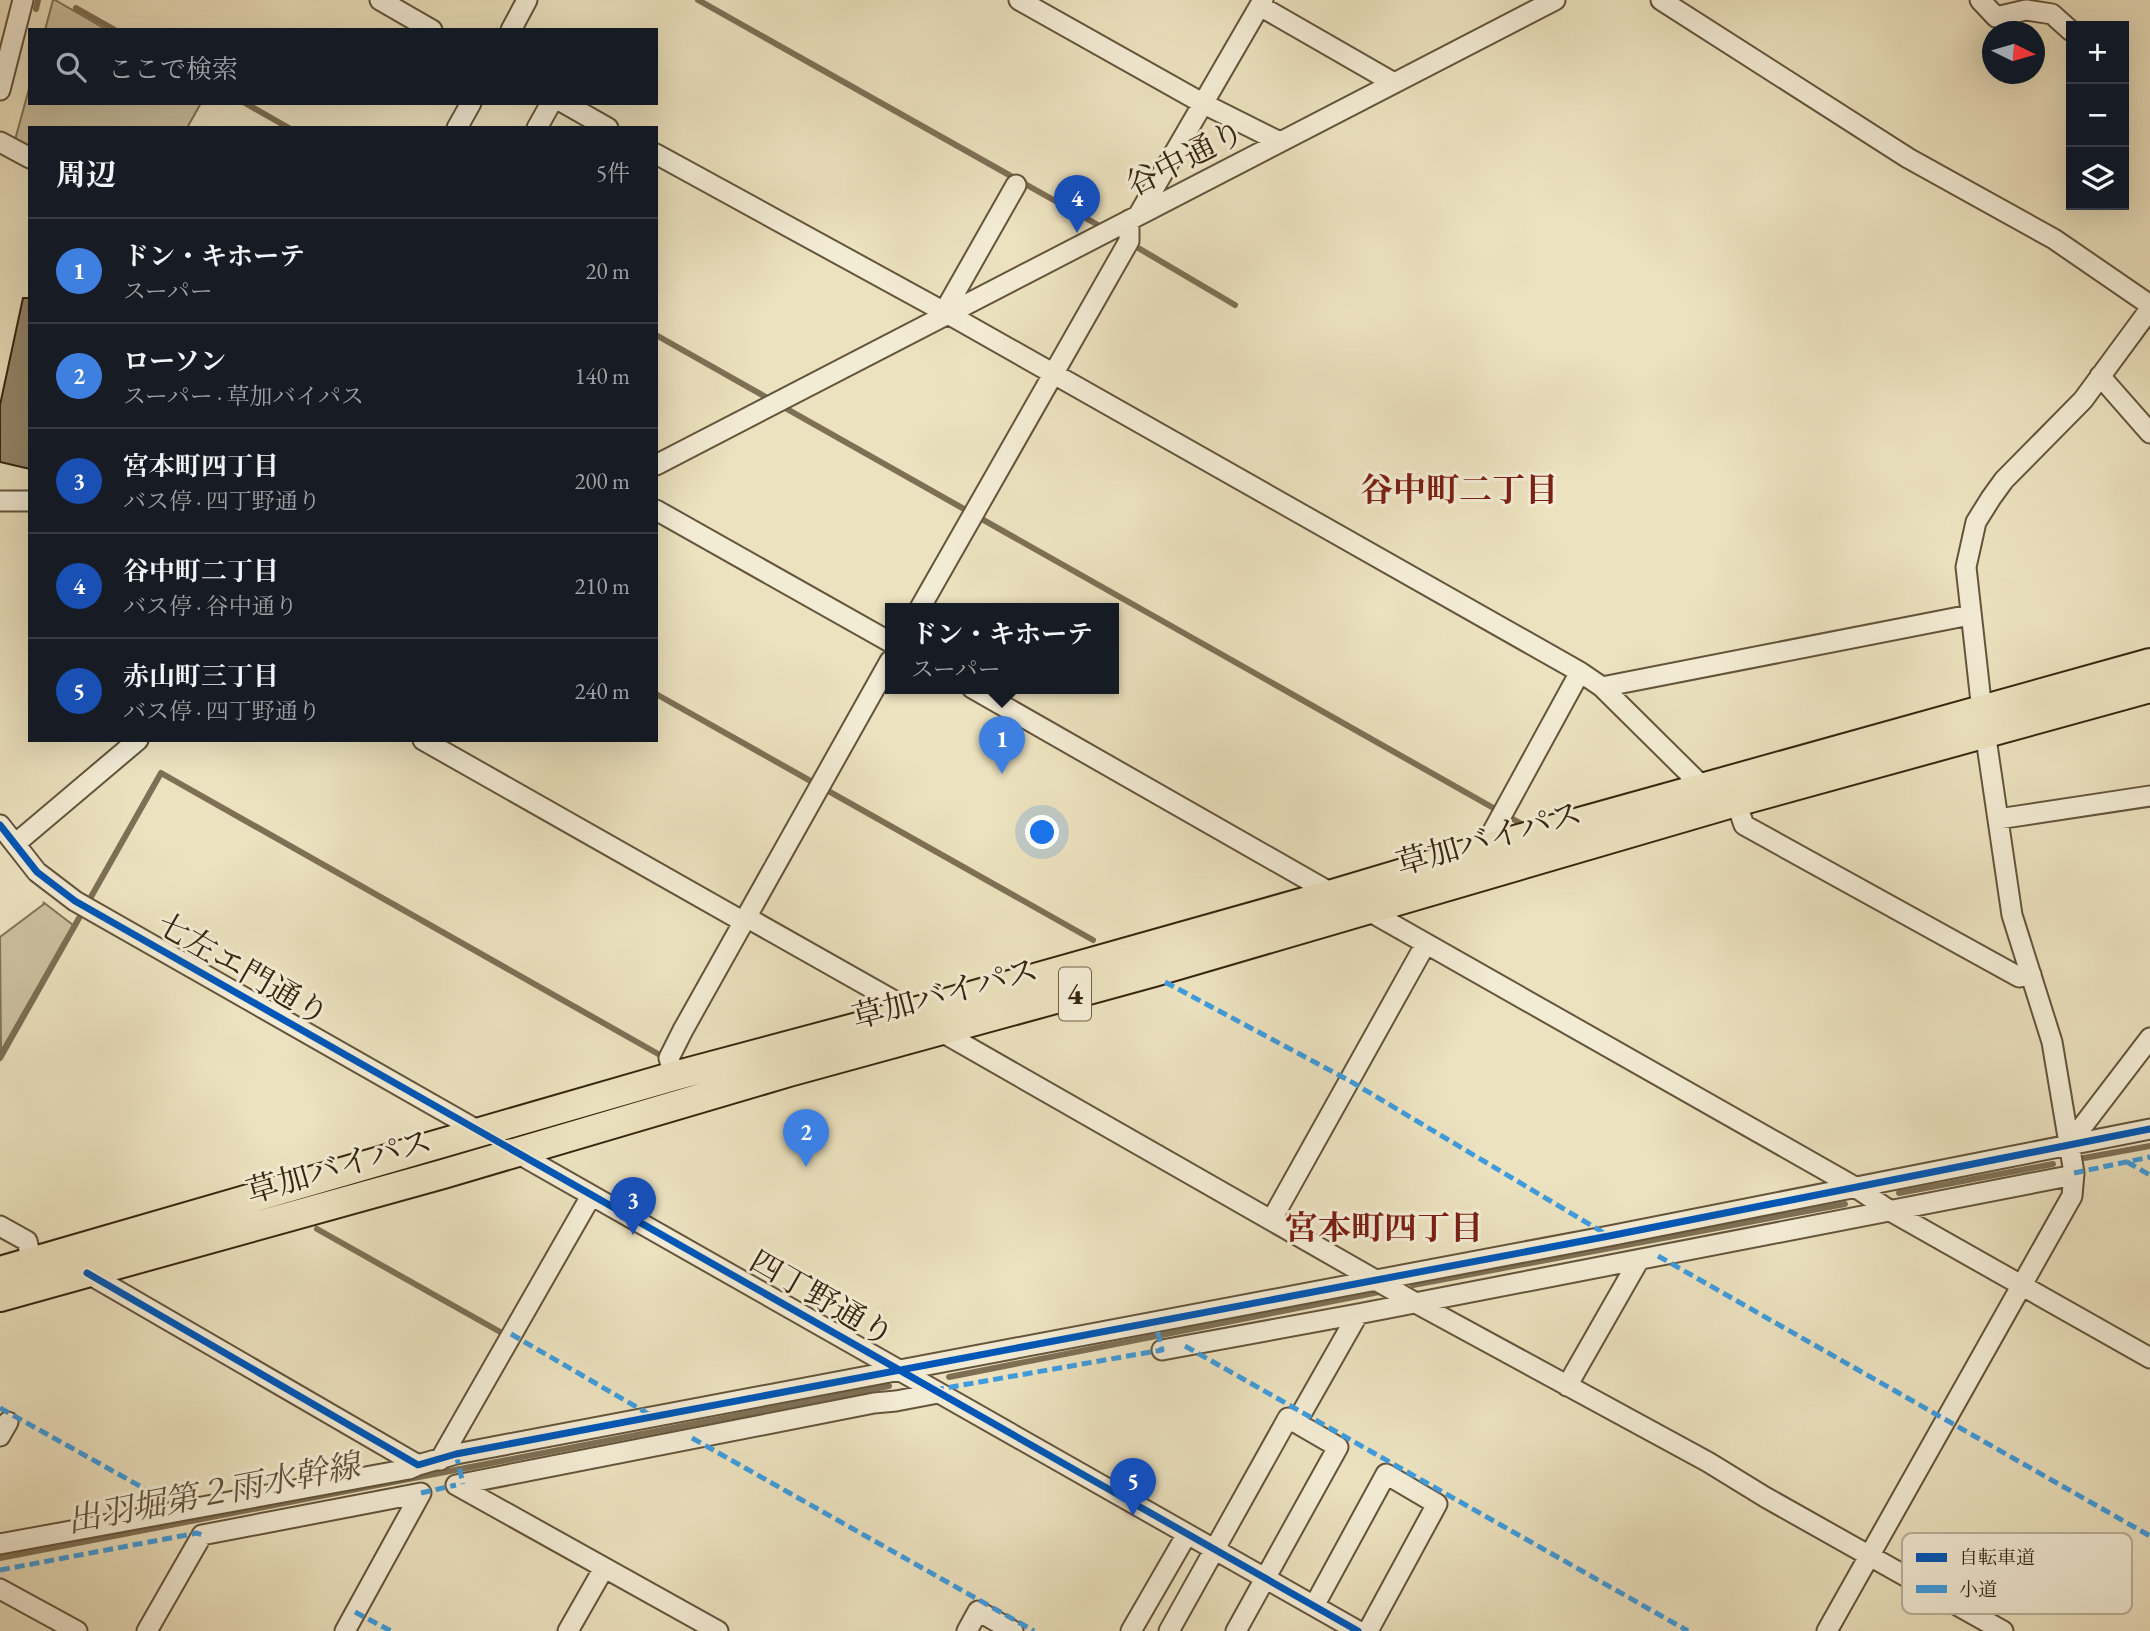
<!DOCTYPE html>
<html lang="ja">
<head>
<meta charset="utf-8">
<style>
  body { margin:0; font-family:"EB Garamond","Noto Serif JP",serif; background:#20242c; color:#f1f3f6 }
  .controls { position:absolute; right:21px; top:21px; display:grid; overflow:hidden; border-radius:0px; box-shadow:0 7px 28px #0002 }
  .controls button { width:63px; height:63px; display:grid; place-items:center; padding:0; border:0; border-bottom:2px solid #363941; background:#171b24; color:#f1f3f6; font:35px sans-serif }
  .compass { position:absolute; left:1982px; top:21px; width:63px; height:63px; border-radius:50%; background:#171b24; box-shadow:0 7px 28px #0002; rotate:95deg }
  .you { position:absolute; left:1043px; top:833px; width:24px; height:24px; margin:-18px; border:5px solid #fff; border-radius:50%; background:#1a73e8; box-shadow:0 0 0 10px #1a73e833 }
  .badge { display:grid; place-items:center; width:46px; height:46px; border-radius:50%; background:#c59692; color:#fff; font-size:23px; font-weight:700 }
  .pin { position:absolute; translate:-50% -58px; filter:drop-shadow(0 2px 4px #0008) }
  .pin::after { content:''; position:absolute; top:37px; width:24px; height:21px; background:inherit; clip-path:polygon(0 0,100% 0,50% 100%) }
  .popup { position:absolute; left:885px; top:603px; width:234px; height:91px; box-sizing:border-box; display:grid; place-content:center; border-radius:0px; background:#171b24; filter:drop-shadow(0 2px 5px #0005); font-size:23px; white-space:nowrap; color:#9ea1a6 }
  .popup b { font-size:26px; color:#f1f3f6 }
  .popup::after { content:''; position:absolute; left:50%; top:100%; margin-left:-14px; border:14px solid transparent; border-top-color:#171b24 }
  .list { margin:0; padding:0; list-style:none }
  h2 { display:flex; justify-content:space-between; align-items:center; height:91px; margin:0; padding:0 28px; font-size:30px }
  h2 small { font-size:23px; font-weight:400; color:#9ea1a6 }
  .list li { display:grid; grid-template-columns:46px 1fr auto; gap:21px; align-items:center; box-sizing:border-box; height:105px; padding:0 28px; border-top:2px solid #363941 }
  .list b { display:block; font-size:26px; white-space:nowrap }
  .list p { margin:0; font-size:23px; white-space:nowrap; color:#9ea1a6 }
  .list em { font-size:23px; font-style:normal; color:#9ea1a6 }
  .icon { flex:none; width:38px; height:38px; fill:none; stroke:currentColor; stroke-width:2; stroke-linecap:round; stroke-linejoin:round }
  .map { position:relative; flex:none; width:2150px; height:1631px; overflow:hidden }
  .search { position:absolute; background:#171b24; box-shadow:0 7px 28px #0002; left:28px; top:28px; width:630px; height:77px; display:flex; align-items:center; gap:18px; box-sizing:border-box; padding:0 24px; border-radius:0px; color:#9ea1a6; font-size:26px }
  .panel { position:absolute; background:#171b24; box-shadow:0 7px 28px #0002; left:28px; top:126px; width:630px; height:616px; border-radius:0px }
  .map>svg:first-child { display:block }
  .green { fill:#cdc2a1; stroke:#827458; stroke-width:2 }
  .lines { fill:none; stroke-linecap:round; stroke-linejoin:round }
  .stream { stroke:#7e7055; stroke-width:6 }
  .building { fill:#95876b; stroke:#36250f; stroke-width:2 }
  .minor-casing { stroke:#64543b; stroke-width:23 }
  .highway-casing { stroke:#36250f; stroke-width:32 }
  .minor { stroke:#f3ecd5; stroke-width:19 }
  .highway { stroke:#ece2bf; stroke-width:28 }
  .quiet { stroke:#3e9cde; stroke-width:5; stroke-dasharray:10 5; stroke-linecap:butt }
  .cycleway-casing { stroke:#f3ecd5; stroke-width:11 }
  .cycleway { stroke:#0057b8; stroke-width:7 }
  .labels { text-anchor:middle; stroke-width:6; stroke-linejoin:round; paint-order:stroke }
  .shield { fill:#f3ecd5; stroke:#6f614a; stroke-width:2 }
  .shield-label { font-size:30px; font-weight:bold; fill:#36250f }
  .street-label { font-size:32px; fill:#36250f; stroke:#f3ecd5 }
  .neighbourhood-label { font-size:33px; font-weight:bold; fill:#7a1f14; stroke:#f3ecd5 }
  .water-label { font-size:33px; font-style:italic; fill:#605138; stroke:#f3ecd5 }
  .key { fill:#f3ecd5; stroke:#bab09a; stroke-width:2 }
  .key-label { font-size:19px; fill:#36250f }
</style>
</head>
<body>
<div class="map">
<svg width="2150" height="1631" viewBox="0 0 2150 1631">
  <rect width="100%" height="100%" fill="#ece2bf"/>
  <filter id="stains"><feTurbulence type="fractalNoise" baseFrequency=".00286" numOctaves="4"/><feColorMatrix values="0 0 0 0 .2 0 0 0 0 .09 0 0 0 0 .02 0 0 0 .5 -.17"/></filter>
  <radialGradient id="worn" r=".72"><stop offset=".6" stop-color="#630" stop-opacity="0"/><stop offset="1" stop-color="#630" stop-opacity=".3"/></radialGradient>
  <path class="green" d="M 53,0 L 55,0 L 107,30 L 45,30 Z
    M 30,85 L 30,103 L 201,103 L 187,128 L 30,128 L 30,148 L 15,140 Z
    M 43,902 L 73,925 L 1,1051 L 0,937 L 44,904 Z"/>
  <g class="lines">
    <path class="stream" d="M 698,0 L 1123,239 L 1235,305
      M 76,8 L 115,30
      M 36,9 L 38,0
      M 245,103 L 289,128
      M 656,335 L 1520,823
      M 656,694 L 1093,940
      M 0,1058 L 161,773 L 660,1055
      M 2084,1158 L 2150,1146
      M 1899,1193 L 2053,1164
      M 317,1229 L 502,1333
      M 1413,1285 L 1845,1204
      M 949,1377 L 1379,1292
      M 0,1558 L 889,1386"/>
  </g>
  <path class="building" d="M 23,298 L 30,298 L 30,469 L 0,462 L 0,405 Z"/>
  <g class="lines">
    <defs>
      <path id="minor" d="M 380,0 L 432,30
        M 1019,0 L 1204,104 L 1280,142
        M 1661,0 L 1908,158 L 2054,239 L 2150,305
        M 1980,0 L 1996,17 L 2026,10 L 2052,14 L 2071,31
        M 1260,6 L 1394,83
        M 511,30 L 527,0
        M 0,90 L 23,0
        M 564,103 L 608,128
        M 457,128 L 471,103
        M 537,128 L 551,103
        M 0,142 L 30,158
        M 656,154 L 948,314 L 1580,672 L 1602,687 L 1704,788
        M 1139,214 L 1263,0
        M 944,312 L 1016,185
        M 2100,376 L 2150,433
        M 656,465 L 1555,0
        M 0,501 L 30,501
        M 656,510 L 890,642
        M 920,608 L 1129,241 L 1129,220
        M 1602,687 L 1970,615
        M 972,688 L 1333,894 L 1367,910 L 1855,1187 L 1892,1212 L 2150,1358
        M 423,740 L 744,922
        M 1736,802 L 1744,825 L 2019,977 L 2031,974
        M 1998,819 L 2150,796
        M 0,825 L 37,872 L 75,901 L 484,1134
        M 15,844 L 138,740
        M 1497,845 L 1493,831 L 1580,672
        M 746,917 L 914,1012
        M 940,1031 L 1414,1302 L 1708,1462 L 1765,1497 L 2003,1631
        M 674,1076 L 669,1058 L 683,1030 L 890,661
        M 2069,1144 L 2150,1038
        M 510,1149 L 1358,1631
        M 1272,1219 L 1425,945
        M 0,1226 L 27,1241 L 32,1262
        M 87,1273 L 418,1465 L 456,1454 L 1609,1236 L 2150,1129
        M 1162,1350 L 1358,1314 L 2074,1175
        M 1567,1386 L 1639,1260
        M 1296,1423 L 1358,1314
        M 0,1436 L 8,1422
        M 440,1460 L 591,1196
        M 456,1485 L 874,1403 L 896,1401 L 938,1393
        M 456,1485 L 718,1631
        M 0,1544 C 136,1518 273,1495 409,1469 L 418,1465
        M 0,1589 L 77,1631
        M 1314,1606 L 1386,1474 L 1437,1504 L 1368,1631
        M 147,1631 L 202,1535 L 421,1493 L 345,1631
        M 568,1631 L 604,1568
        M 967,1631 L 978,1611 L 1013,1631
        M 1131,1631 L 1187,1534
        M 1169,1631 L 1288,1418 L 1338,1447 L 1236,1631
        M 1827,1631 L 2072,1196 L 2074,1173 L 2052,1042 L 2012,915 L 1982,711 L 1966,567 L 1976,522 L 1991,498 L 2004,480 L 2083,400 L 2150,309"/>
      <path id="highway" d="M 0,1271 L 674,1076 L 914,1012 L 1333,894 L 1497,845 L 2150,663
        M 0,1297 L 443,1174 L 789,1072 L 1154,972 L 1736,802 L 2150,688"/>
    </defs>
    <use href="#minor" class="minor-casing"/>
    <use href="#highway" class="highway-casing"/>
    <use href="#minor" class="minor"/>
    <use href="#highway" class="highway"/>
    <path class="quiet" d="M 1165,982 L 1350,1081 L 1609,1236
      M 2127,1162 L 2150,1175
      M 2074,1173 L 2150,1157
      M 1658,1256 L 2150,1536
      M 511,1334 L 652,1416
      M 1185,1346 L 1688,1631
      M 934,1390 L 1162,1350 L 1155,1321
      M 0,1408 L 181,1509
      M 692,1438 L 1034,1631
      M 456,1454 L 463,1484
      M 421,1493 L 456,1485
      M 0,1570 L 197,1533 L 202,1535
      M 355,1612 L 391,1631"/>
    <defs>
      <path id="cycleway" d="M 0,825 L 37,872 L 75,901 L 1358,1631
        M 87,1273 L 418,1465 L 456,1454 L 1609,1236 L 2150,1129"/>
    </defs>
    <use href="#cycleway" class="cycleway-casing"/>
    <use href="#cycleway" class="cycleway"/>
  </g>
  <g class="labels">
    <rect class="shield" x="1059" y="967.5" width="32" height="53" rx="5"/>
    <g class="shield-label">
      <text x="1075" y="1004">4</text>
    </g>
    <g class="street-label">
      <text transform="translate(1185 158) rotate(-27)" y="11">谷中通り</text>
      <text transform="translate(1489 838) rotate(-16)" y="11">草加バイパス</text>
      <text transform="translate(243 969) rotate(30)" y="11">七左エ門通り</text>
      <text transform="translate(945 993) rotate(-15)" y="11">草加バイパス</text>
      <text transform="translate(339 1166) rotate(-16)" y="11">草加バイパス</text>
      <text transform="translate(822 1298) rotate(30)" y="11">四丁野通り</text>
    </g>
    <g class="neighbourhood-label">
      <text x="1459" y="501">谷中町二丁目</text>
      <text x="1384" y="1239">宮本町四丁目</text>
    </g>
    <g class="water-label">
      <text transform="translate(213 1492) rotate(-11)" y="12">出羽堀第２雨水幹線</text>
    </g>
  </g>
  <rect x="1902" y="1533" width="230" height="81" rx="10" class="key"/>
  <rect x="1916" y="1553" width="31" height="9" fill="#0057b8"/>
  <rect x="1916" y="1585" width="31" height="8" fill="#3e9cde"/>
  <g class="key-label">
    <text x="1959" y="1564">自転車道</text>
    <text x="1959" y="1596">小道</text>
  </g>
  <rect width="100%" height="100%" filter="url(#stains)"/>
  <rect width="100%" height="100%" fill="url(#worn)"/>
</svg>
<div class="controls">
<button>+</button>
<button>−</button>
<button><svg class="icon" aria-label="layers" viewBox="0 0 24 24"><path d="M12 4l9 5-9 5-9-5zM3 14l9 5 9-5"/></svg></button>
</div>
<svg class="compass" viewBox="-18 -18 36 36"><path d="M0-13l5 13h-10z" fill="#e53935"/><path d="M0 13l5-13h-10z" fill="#9ea1a6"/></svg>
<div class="you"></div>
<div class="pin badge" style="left:1002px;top:774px;background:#3f7fe0">1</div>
<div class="popup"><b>ドン・キホーテ</b>スーパー</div>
<div class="pin badge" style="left:806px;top:1167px;background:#3f7fe0">2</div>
<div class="pin badge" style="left:633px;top:1235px;background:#1a4fb4">3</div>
<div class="pin badge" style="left:1077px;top:233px;background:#1a4fb4">4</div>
<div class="pin badge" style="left:1133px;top:1516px;background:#1a4fb4">5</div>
<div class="search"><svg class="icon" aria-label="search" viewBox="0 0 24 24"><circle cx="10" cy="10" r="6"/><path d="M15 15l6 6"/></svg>ここで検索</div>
<section class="panel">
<h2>周辺<small>5件</small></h2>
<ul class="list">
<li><span class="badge" style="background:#3f7fe0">1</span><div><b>ドン・キホーテ</b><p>スーパー</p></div><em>20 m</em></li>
<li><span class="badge" style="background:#3f7fe0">2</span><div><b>ローソン</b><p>スーパー · 草加バイパス</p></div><em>140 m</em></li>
<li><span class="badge" style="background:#1a4fb4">3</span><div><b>宮本町四丁目</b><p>バス停 · 四丁野通り</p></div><em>200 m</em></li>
<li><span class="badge" style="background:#1a4fb4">4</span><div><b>谷中町二丁目</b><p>バス停 · 谷中通り</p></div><em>210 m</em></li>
<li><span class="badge" style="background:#1a4fb4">5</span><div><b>赤山町三丁目</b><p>バス停 · 四丁野通り</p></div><em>240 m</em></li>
</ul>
</section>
</div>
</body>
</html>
